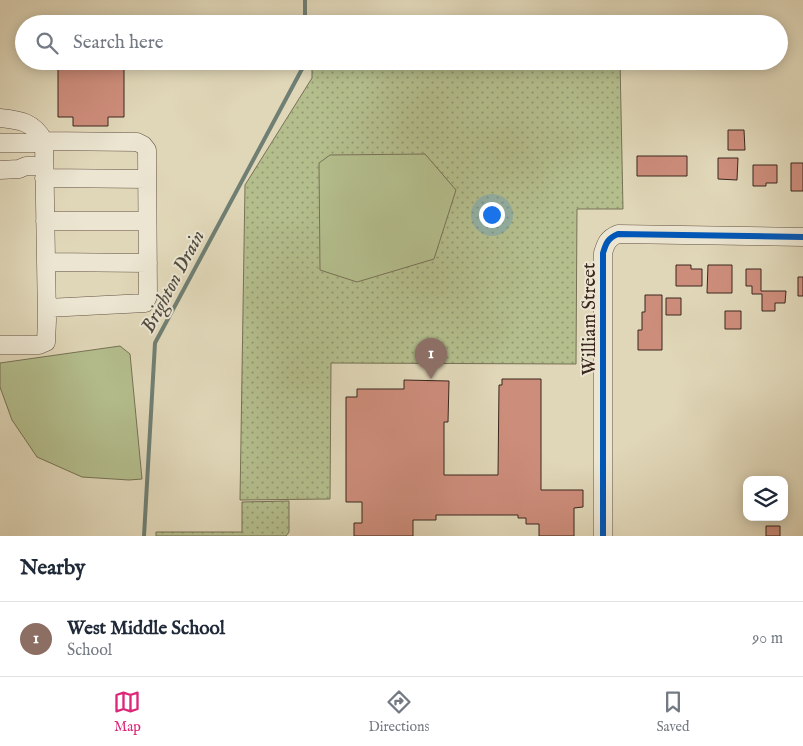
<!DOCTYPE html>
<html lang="en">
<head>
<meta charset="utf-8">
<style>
  body { margin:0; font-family:"IM FELL English",serif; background:#f2f2f3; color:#1f2937 }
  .controls { position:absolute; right:15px; bottom:15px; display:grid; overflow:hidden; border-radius:10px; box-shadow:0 2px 12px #0003 }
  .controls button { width:45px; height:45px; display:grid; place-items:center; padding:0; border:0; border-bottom:1px solid #e0e1e3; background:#fff; color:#1f2937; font:25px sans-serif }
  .you { position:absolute; left:491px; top:214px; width:18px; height:18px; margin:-12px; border:4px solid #fff; border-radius:50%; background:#1a73e8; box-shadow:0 0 0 8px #1a73e833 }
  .badge { display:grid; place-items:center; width:32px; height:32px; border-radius:50%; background:#db2777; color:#fff; font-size:16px; font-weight:700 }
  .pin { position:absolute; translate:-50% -41px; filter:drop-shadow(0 1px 2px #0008) }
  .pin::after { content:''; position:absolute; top:26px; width:18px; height:15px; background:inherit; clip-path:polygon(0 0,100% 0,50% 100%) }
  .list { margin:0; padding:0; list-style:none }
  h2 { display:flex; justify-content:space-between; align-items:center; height:65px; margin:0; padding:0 20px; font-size:21px }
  h2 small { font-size:16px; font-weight:400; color:#747a83 }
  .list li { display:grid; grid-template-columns:32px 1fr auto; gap:15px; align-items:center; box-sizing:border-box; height:75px; padding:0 20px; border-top:1px solid #e0e1e3 }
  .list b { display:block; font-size:19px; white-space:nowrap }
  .list p { margin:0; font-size:16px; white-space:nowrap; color:#747a83 }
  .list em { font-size:16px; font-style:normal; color:#747a83 }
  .icon { flex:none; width:28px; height:28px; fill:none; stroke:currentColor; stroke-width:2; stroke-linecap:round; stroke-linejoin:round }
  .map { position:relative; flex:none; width:803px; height:536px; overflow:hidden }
  .search { position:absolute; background:#fff; box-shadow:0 2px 12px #0003; left:15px; right:15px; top:15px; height:55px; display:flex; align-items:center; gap:12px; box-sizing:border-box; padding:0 18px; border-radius:28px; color:#747a83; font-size:19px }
  .sheet { height:140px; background:#fff }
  nav { display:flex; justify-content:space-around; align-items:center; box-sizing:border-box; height:70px; border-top:1px solid #e0e1e3; background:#fff; font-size:14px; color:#747a83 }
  nav a { display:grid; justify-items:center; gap:2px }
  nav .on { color:#db2777 }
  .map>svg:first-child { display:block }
  .green { fill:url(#green-dots); stroke:#777256 }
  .pitch { fill:#b4be8d; stroke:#777256 }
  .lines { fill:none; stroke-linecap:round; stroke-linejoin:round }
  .stream { stroke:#707f73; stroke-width:4 }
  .building { fill:#cd8d7b; stroke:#3a261e }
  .minor-casing { stroke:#645244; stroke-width:19 }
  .minor { stroke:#ebe5d1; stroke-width:18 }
  .cycleway-casing { stroke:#ebe5d1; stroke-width:9 }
  .cycleway { stroke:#0057b8; stroke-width:6 }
  .labels { text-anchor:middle; stroke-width:4; stroke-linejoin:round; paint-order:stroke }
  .street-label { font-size:19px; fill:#3a261e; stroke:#ebe5d1 }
  .water-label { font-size:20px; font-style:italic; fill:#504b41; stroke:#ebe5d1 }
</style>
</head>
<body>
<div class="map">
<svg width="803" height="536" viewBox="0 0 803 536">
  <defs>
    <pattern id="green-dots" width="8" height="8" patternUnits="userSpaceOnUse" patternTransform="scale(1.25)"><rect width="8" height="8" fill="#b4be8d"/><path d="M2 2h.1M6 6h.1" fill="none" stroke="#939a73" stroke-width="1.8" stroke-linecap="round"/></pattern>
  </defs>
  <rect width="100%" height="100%" fill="#e0d7b8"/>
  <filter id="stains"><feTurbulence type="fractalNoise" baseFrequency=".004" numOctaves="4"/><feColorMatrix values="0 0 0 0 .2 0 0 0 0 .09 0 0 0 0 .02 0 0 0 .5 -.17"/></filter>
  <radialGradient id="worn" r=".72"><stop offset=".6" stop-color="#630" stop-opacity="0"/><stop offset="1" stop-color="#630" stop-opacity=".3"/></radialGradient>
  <path class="green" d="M 312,61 L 620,61 L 623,209 L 577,209 L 576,364 L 331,363 L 330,499 L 240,500 L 245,185 L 312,78 Z
    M 289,501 L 289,532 L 286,536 L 156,536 L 156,532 L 242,532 L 242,502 Z"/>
  <path class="pitch" d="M 425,154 L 456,190 L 434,259 L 357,282 L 320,270 L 319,163 L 330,155 Z
    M 120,346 L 130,354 L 142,479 L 129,480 L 82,477 L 37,457 L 12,420 L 0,387 L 0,363 Z"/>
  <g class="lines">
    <path class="stream" d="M 305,24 L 305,0
      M 144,536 L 155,343 L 302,69 L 303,61"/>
  </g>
  <path class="building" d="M 58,61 L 124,61 L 124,117 L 108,117 L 108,126 L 73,126 L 73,117 L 58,117 Z
    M 728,130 L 744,130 L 745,150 L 728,150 Z
    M 637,156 L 687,156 L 687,176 L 637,176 Z
    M 718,158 L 738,158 L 737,180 L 718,179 Z
    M 791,163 L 803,163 L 803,191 L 791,191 Z
    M 753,165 L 777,165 L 777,183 L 766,183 L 766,186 L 753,186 Z
    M 676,265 L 691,265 L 691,269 L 702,269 L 702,286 L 676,286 Z
    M 708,265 L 732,265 L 732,293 L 707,293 Z
    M 746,269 L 761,269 L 761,291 L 786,291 L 785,303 L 775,303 L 775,311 L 762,311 L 762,294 L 752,294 L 752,286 L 746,286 Z
    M 798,277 L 803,277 L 803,296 L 798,296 Z
    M 645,295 L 662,295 L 662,350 L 638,350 L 638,330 L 642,330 L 642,312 L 645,312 Z
    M 666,298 L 681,298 L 681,315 L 666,315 Z
    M 725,311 L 741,311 L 741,329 L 725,329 Z
    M 502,379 L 541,379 L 541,490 L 583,490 L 583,507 L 574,508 L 574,536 L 539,536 L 539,524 L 526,524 L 526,518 L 518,518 L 518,515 L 436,515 L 436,520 L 413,520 L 413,536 L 354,536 L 354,523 L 362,523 L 362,502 L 346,502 L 346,397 L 357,397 L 357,389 L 404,389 L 404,380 L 449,381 L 448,422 L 444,422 L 444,475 L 498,475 L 499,385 L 502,385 Z
    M 766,526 L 780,526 L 780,536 L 766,536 Z"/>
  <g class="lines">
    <defs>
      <path id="minor" d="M 0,118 C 20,120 34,122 44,141 L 47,320 L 46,342 L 39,345 L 0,345
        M 44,141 L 137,142 L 143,145 L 147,150 L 148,296 L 145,303 L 47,308
        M 0,143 L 44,143
        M 0,170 L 19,169 L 26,166 L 44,166
        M 44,178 L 147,179
        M 45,221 L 147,221
        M 46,262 L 148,263
        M 603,536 L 603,253 C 606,243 608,238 618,234 L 803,237"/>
    </defs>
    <use href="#minor" class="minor-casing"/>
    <use href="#minor" class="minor"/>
    <defs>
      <path id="cycleway" d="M 603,536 L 603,253 C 606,243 608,238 618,234 L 803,237"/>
    </defs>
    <use href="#cycleway" class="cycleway-casing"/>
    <use href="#cycleway" class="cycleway"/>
  </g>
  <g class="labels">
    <g class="street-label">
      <text transform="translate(588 319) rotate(-90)" y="7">William Street</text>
    </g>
    <g class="water-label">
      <text transform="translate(172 281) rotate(-62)" y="7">Brighton Drain</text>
    </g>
  </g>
  <rect width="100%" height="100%" filter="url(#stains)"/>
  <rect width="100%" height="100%" fill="url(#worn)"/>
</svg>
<div class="controls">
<button><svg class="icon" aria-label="layers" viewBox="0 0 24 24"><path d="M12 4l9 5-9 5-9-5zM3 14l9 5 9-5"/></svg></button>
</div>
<div class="you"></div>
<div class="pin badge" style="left:431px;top:379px;background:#8d6e63">1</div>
<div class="search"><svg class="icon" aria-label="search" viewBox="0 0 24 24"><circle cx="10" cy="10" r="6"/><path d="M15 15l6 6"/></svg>Search here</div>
</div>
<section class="sheet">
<h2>Nearby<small></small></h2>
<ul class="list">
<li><span class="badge" style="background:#8d6e63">1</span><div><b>West Middle School</b><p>School</p></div><em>90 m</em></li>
</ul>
</section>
<nav>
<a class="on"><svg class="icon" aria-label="map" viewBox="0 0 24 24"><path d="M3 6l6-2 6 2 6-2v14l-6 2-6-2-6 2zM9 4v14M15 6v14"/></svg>Map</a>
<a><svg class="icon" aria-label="directions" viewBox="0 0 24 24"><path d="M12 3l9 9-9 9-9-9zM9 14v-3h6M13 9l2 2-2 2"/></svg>Directions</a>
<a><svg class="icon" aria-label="saved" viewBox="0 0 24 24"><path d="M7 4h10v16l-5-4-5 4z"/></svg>Saved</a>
</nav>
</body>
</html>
